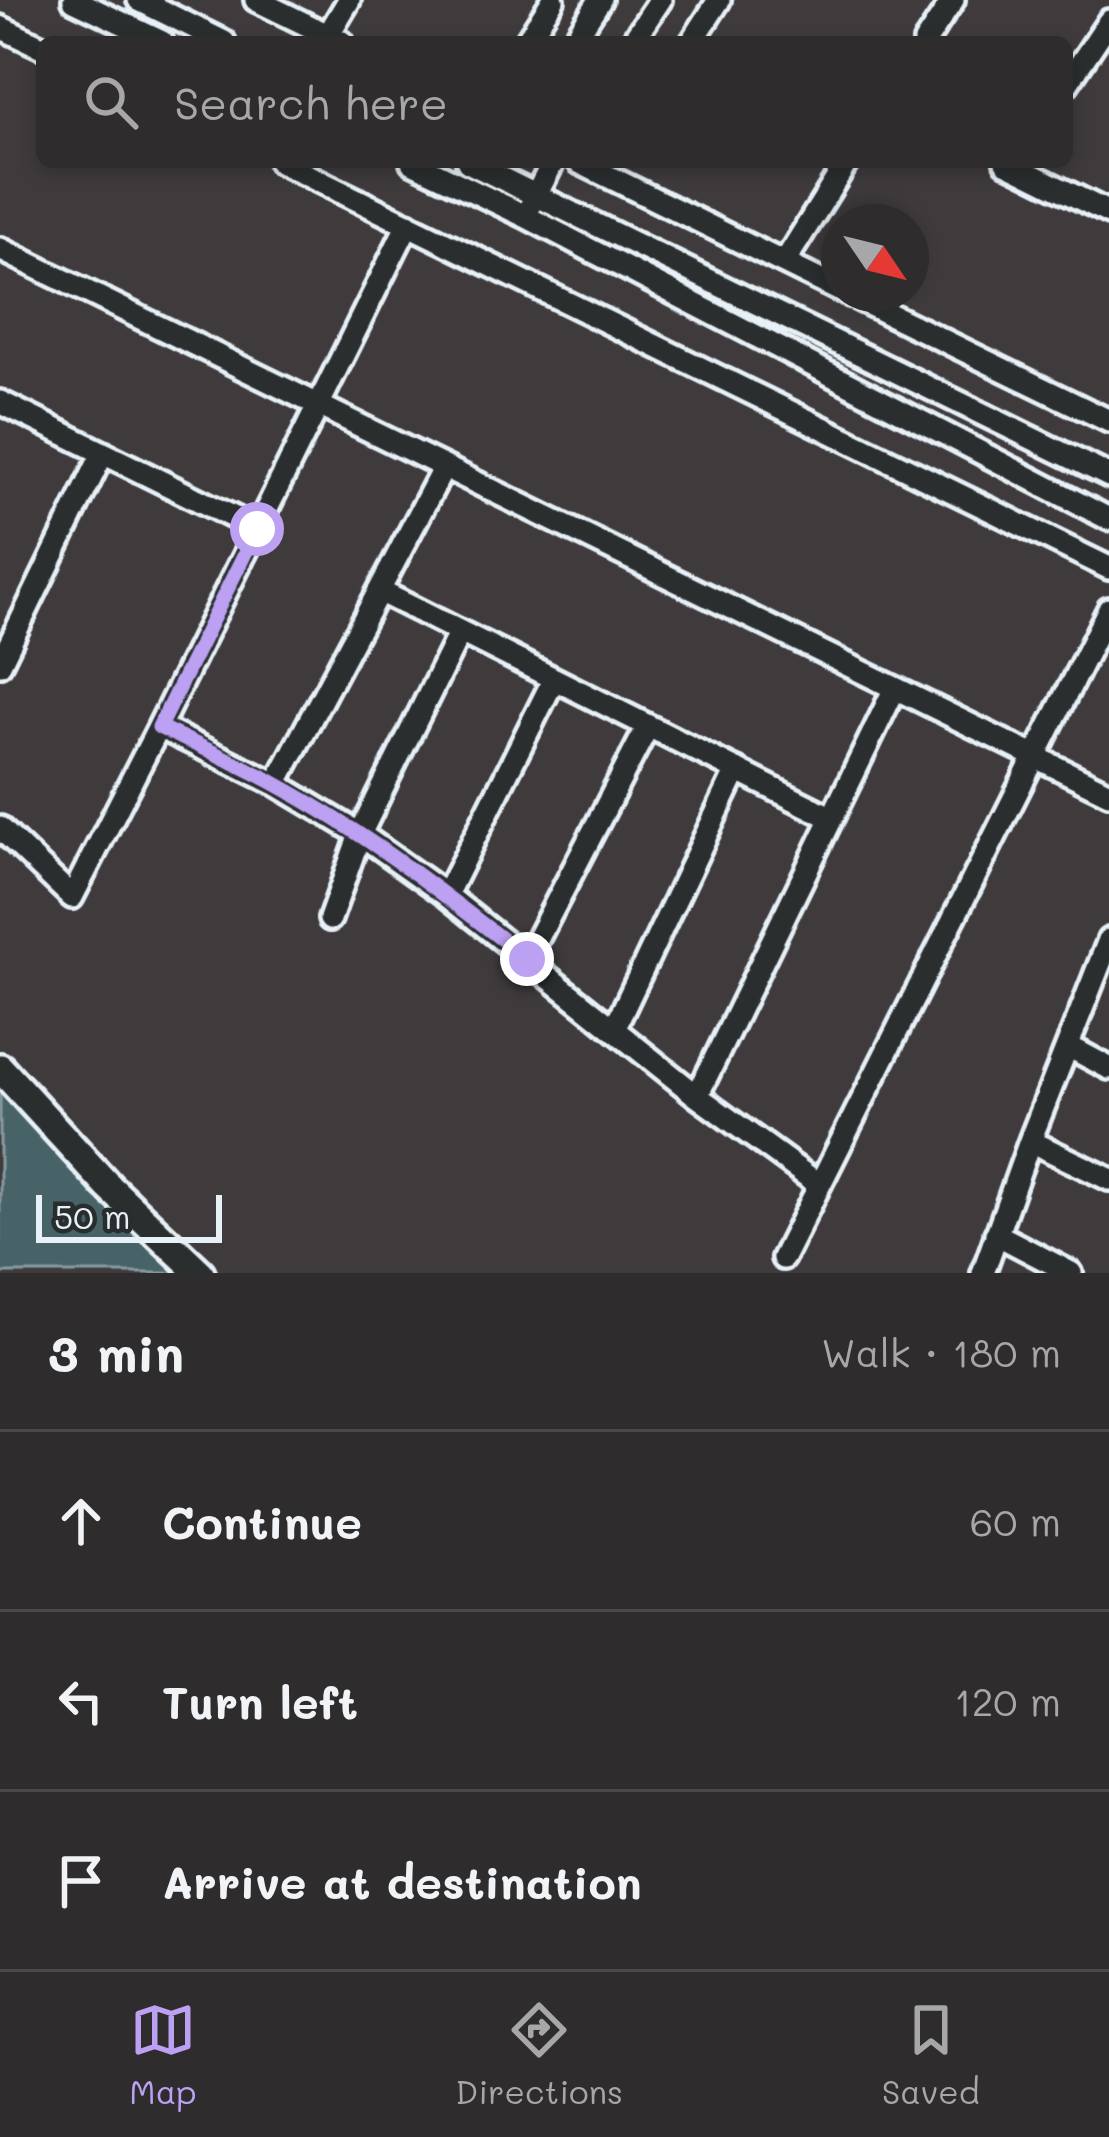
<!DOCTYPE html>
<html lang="en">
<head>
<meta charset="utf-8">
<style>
  body { margin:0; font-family:Mali,sans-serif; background:#3b3839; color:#f1f3f6 }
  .compass { position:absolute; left:821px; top:204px; width:108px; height:108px; border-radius:50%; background:#2f2c2d; box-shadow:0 6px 18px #0003; rotate:125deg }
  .scale { position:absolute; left:36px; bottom:30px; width:186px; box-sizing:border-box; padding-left:12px; border:6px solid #e8f1f8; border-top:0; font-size:33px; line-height:42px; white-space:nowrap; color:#e8f1f8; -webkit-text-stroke:9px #2a2d2e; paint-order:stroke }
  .stop { position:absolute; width:36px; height:36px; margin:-27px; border:9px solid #bca0f2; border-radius:50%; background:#fff }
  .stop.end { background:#bca0f2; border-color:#fff; box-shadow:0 3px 12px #0008 }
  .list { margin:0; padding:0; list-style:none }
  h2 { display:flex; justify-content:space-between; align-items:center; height:156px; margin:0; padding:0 48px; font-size:51px }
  h2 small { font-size:39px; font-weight:400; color:#a7a7aa }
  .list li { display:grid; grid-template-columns:78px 1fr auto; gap:36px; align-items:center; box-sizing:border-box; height:180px; padding:0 48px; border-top:3px solid #4a4849 }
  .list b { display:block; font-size:45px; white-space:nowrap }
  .list em { font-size:39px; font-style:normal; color:#a7a7aa }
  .icon { flex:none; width:66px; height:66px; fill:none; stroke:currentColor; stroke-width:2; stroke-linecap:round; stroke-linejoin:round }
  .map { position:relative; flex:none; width:1109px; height:1273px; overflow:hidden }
  .search { position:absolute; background:#2f2c2d; box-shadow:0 6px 18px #0003; left:36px; right:36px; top:36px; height:132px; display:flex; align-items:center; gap:30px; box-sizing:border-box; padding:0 42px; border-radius:18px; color:#a7a7aa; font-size:45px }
  .sheet { height:696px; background:#2f2c2d }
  nav { display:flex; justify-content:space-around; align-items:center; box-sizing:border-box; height:168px; border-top:3px solid #4a4849; background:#2f2c2d; font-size:33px; color:#a7a7aa }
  nav a { display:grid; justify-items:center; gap:6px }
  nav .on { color:#bca0f2 }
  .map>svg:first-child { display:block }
  .water { fill:#466468; stroke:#879ca2; stroke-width:3 }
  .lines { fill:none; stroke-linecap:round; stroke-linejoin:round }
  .minor-casing { stroke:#e8f1f8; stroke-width:30 }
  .tertiary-casing { stroke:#e8f1f8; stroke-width:36 }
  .minor { stroke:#2a2d2e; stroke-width:21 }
  .tertiary { stroke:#2a2d2e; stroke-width:27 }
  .route { stroke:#bca0f2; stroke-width:15 }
</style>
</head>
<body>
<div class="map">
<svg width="1109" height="1273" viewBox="0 0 1109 1273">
  <rect width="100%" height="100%" fill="#3f3b3c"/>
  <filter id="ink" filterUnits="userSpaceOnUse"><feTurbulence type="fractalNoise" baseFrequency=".00833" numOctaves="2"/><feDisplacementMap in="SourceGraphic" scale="24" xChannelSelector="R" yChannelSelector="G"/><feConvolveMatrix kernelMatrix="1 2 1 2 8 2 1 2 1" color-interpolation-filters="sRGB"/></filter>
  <g filter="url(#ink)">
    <path class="water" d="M 0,1058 L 200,1256 L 217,1273 L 0,1273 Z"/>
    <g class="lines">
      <defs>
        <path id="minor" d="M 74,0 L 162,42
          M 139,0 L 224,42
          M 256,0 L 342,42
          M 0,27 L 42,47
          M 328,35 L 349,0
          M 526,42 L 553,0
          M 573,42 L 600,0
          M 632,42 L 660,0
          M 692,42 L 719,0
          M 925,42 L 953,0
          M 1067,84 L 1109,21
          M 280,162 L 1109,568
          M 412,162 L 525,216 L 1109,519
          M 468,162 L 1109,476
          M 579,162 L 839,290
          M 1006,162 L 1109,213
          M 531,205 L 553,162
          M 408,224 L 159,727 L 276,784 L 360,834 L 446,895 L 697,1096 L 818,1184
          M 0,249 L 1109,793
          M 784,263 L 847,162
          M 848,294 L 1109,421
          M 0,402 L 257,529
          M 444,467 L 379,591 L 832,818
          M 0,664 L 103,453
          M 276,784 L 379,591
          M 0,828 L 72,897 L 159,727
          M 446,895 L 554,679
          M 330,919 L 360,834 L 460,632
          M 527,959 L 648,726
          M 614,1029 L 737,770
          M 1068,1046 L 1109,1068
          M 697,1096 L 895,688
          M 1030,1141 L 1109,1179
          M 996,1234 L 1071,1273
          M 783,1258 L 1109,609
          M 983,1273 L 1030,1141 L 1109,940"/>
        <path id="tertiary" d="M 0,1068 L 108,1186 L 200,1273"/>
      </defs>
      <use href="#minor" class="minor-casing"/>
      <use href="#tertiary" class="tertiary-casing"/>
      <use href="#minor" class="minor"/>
      <use href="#tertiary" class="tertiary"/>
    </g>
  </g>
  <g class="lines" filter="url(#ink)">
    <path class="route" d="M 257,529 L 159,727 C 198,746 238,763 276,784 C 366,833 447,896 527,959"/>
  </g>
</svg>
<svg class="compass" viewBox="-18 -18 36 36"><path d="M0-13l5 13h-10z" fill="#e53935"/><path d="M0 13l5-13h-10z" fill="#a7a7aa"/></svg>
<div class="scale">50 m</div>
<div class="stop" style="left:257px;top:529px"></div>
<div class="stop end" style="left:527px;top:959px"></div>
<div class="search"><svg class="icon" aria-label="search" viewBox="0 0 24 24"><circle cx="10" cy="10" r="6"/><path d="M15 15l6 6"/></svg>Search here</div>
</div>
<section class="sheet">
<h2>3 min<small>Walk · 180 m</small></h2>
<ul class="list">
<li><svg class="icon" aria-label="ahead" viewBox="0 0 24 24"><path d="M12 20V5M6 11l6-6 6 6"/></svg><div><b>Continue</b></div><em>60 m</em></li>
<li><svg class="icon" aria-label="left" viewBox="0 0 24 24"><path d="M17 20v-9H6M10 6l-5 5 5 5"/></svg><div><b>Turn left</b></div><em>120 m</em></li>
<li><svg class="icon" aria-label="arrive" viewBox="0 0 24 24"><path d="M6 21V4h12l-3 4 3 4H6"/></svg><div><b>Arrive at destination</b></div></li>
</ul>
</section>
<nav>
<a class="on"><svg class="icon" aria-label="map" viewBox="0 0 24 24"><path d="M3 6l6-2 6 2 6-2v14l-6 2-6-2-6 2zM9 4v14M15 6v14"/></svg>Map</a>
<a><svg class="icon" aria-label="directions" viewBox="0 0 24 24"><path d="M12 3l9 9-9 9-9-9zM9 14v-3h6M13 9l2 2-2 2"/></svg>Directions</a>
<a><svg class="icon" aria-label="saved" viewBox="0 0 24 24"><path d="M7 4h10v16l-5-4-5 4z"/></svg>Saved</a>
</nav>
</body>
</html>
